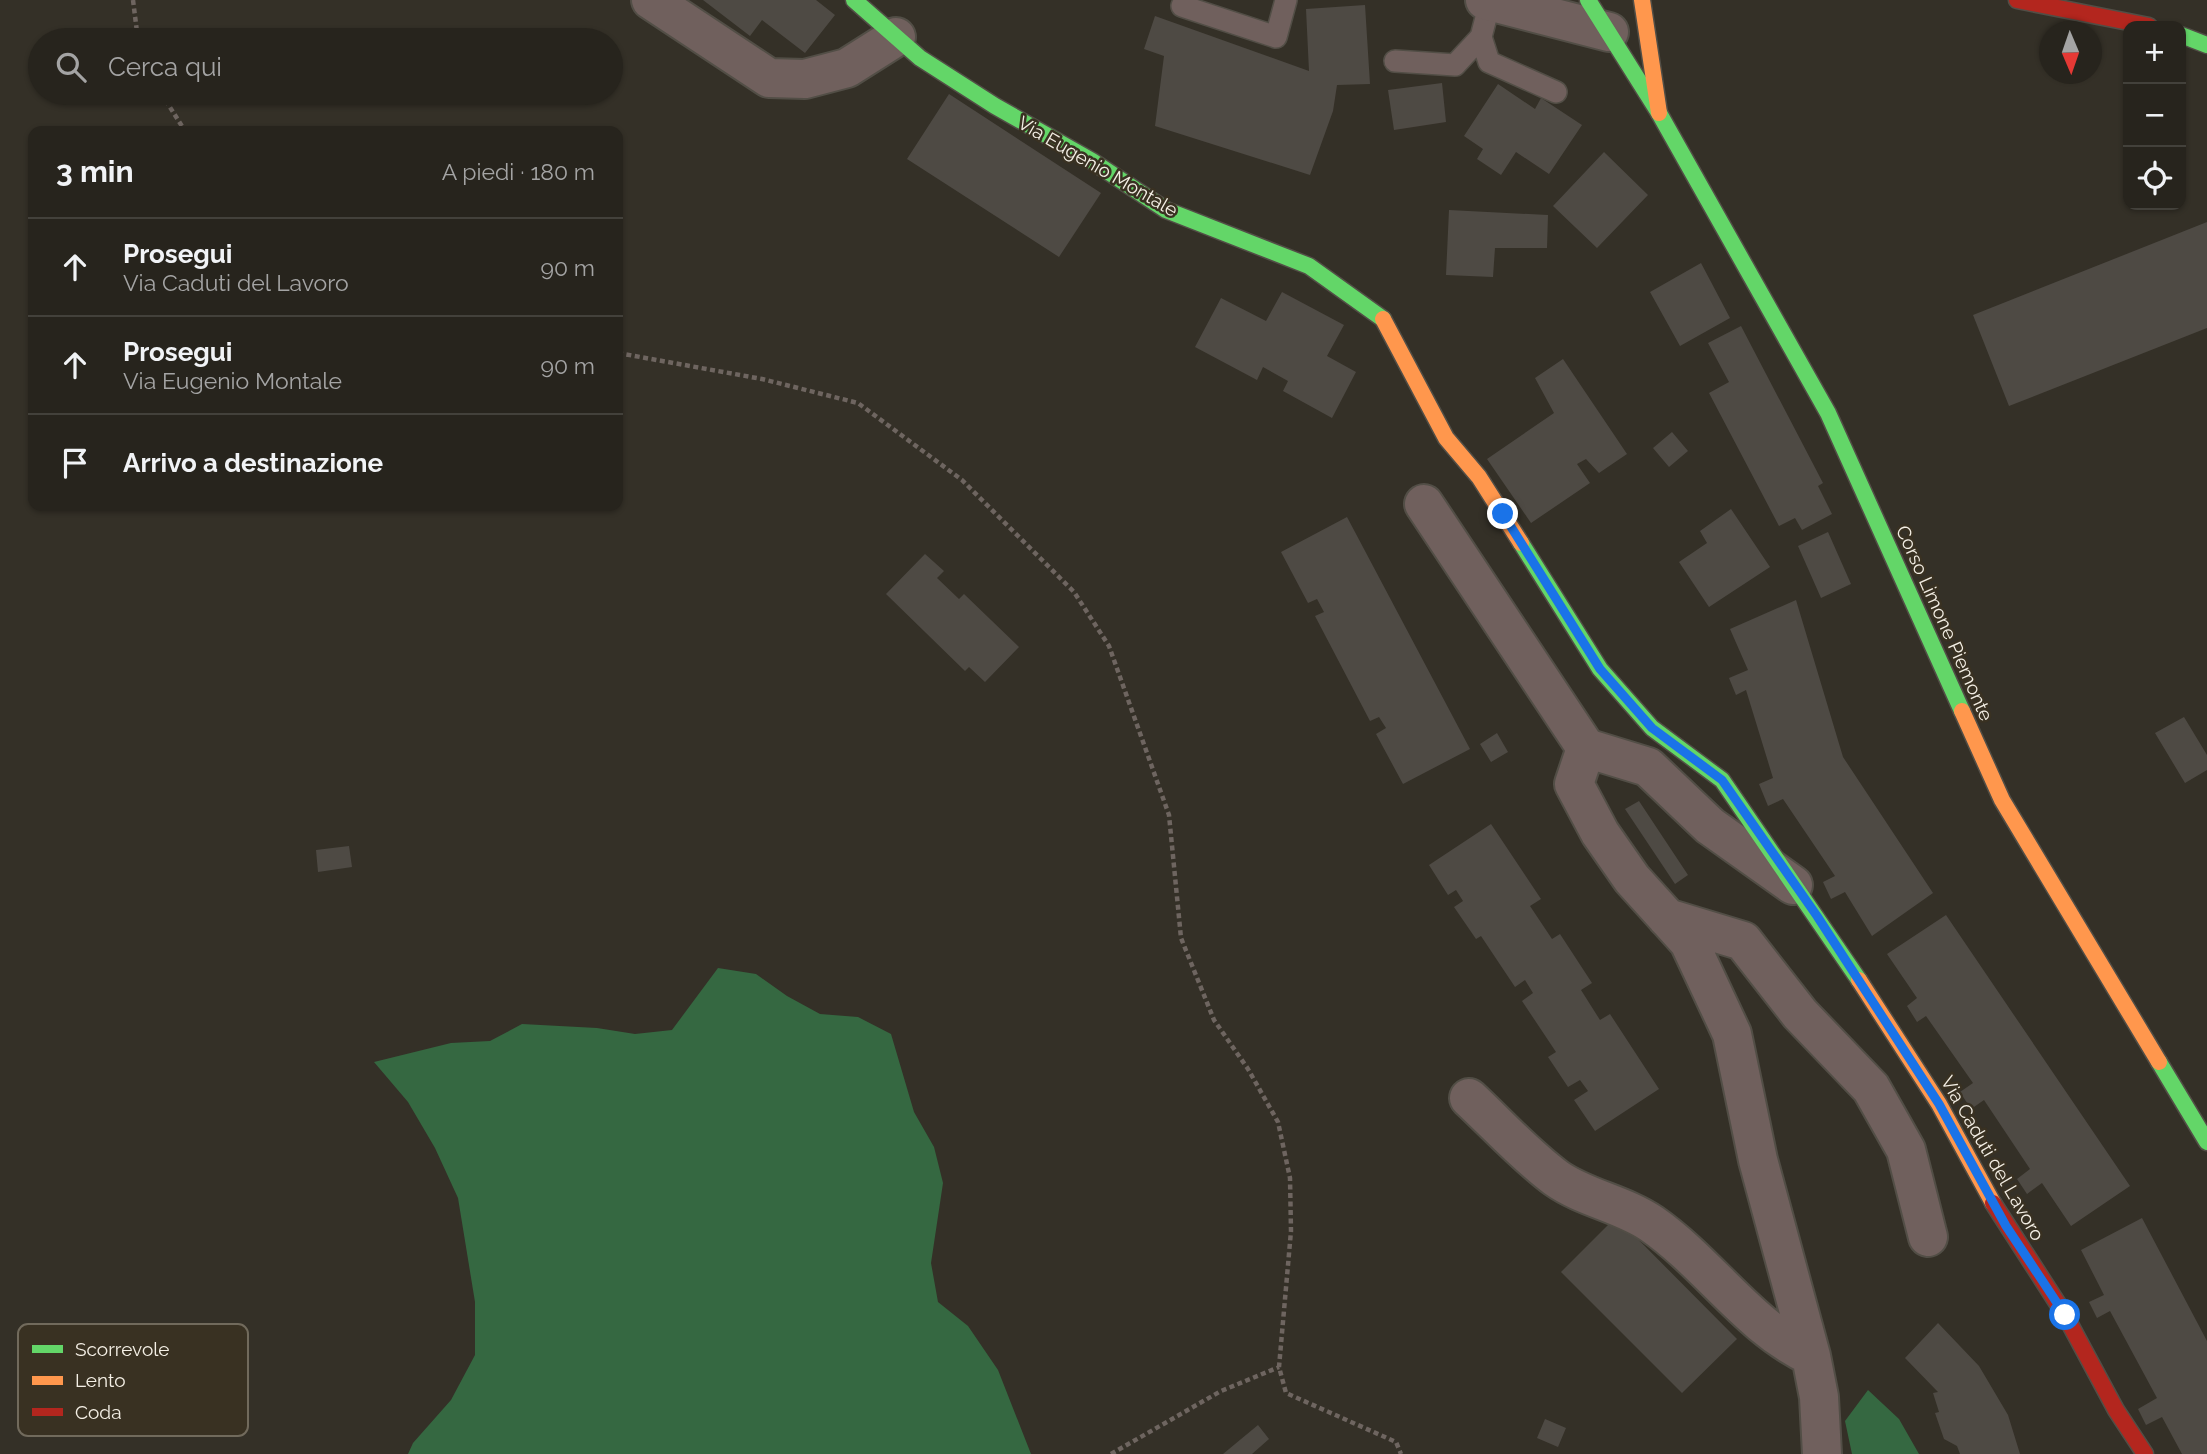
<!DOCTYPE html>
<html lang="it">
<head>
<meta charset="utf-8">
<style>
  body { margin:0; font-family:Raleway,sans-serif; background:#2f2c26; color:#f1f3f6 }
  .controls { position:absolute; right:21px; top:21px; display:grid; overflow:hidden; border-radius:14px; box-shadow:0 2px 5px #0004 }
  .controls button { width:63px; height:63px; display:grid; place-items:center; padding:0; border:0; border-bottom:2px solid #43413b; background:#27241d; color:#f1f3f6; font:35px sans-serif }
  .compass { position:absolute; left:2039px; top:21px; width:63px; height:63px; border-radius:50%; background:#27241d; box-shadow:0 2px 5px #0004; rotate:178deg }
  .stop { position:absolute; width:21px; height:21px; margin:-16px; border:5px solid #1a73e8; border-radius:50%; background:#fff }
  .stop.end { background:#1a73e8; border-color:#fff; box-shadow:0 2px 7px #0008 }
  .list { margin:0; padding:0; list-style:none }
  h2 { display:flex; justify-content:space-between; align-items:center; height:91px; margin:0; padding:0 28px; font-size:30px }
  h2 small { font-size:23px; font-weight:400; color:#a4a4a4 }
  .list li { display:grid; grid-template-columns:46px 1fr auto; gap:21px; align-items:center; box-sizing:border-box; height:98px; padding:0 28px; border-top:2px solid #43413b }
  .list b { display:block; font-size:26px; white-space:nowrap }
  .list p { margin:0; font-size:23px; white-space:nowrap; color:#a4a4a4 }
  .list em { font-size:23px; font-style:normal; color:#a4a4a4 }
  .icon { flex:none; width:38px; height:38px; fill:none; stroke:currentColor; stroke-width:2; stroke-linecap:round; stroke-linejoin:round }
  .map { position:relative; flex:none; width:2207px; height:1454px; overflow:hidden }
  .search { position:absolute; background:#27241d; box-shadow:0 2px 5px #0004; left:28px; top:28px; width:595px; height:77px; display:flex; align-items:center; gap:18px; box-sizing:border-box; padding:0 24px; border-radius:38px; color:#a4a4a4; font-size:26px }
  .panel { position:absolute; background:#27241d; box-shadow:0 2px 5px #0004; left:28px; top:126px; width:595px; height:385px; border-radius:14px }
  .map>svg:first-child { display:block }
  .forest { fill:#356841 }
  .building { fill:#4e4a44 }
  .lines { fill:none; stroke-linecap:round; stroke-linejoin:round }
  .lane-casing { stroke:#524e46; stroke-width:24 }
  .street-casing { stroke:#524e46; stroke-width:42 }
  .fast-casing { stroke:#524e46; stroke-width:19 }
  .slow-casing { stroke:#524e46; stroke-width:19 }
  .jam-casing { stroke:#524e46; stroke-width:19 }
  .path { stroke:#6e6560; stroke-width:4.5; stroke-dasharray:5 3.5; stroke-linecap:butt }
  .lane { stroke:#70605d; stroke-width:21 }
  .street { stroke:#70605d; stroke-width:38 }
  .fast { stroke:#63d668; stroke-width:16 }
  .slow { stroke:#ff974d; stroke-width:16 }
  .jam { stroke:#b3261e; stroke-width:16 }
  .route { stroke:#1a73e8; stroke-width:9 }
  .labels { text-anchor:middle; stroke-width:5; stroke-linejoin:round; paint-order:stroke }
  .street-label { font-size:19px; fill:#f4efe5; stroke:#393122 }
  .key { fill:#393122; stroke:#716a5c; stroke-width:2 }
  .key-label { font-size:19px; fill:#f4efe5 }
</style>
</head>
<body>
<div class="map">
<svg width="2207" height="1454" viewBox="0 0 2207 1454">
  <rect width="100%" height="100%" fill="#343027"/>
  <path class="forest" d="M 718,968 L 756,974 L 787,996 L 820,1014 L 858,1017 L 891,1034 L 914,1112 L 934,1147 L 943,1183 L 931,1263 L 938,1302 L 968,1326 L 998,1370 L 1031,1454 L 408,1454 L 413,1443 L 451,1400 L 475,1355 L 475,1302 L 458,1198 L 435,1148 L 408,1102 L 374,1062 L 451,1043 L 490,1041 L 522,1024 L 597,1028 L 635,1034 L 672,1030 Z
    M 1868,1390 L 1899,1419 L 1919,1454 L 1852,1454 L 1845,1421 Z"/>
  <path class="building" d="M 703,0 L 816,0 L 835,15 L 805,53 L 762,20 L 750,36 Z
    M 1365,5 L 1370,84 L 1337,85 L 1333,111 L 1310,175 L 1155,126 L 1164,56 L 1144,49 L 1155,16 L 1309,71 L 1306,9 Z
    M 1442,83 L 1446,122 L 1394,130 L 1388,90 Z
    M 1498,84 L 1535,109 L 1541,98 L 1582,125 L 1549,174 L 1516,152 L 1501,175 L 1477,159 L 1483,149 L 1464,136 Z
    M 949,94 L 1101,193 L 1059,257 L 907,159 Z
    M 1604,152 L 1648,195 L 1597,248 L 1553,206 Z
    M 1449,210 L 1548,215 L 1547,248 L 1495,248 L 1493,277 L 1446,275 Z
    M 2207,222 L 2207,328 L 2009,406 L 1973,315 Z
    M 1701,263 L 1730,318 L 1680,346 L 1650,292 Z
    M 1282,292 L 1344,325 L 1327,356 L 1356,372 L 1332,418 L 1283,391 L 1288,381 L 1263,367 L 1257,380 L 1195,347 L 1221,298 L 1266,321 Z
    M 1741,326 L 1823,483 L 1818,486 L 1832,514 L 1802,530 L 1795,518 L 1779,526 L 1709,393 L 1729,382 L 1708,343 Z
    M 1563,359 L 1627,454 L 1599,473 L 1586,459 L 1577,464 L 1590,483 L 1531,523 L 1487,459 L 1554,413 L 1535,378 Z
    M 1672,432 L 1688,451 L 1669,467 L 1653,448 Z
    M 1731,509 L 1770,567 L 1709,607 L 1679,562 L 1707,543 L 1700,531 Z
    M 1347,517 L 1470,749 L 1403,784 L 1376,734 L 1386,728 L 1379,717 L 1370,721 L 1315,616 L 1324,612 L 1317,599 L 1308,603 L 1281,552 Z
    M 1828,532 L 1851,584 L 1821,598 L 1798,546 Z
    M 925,554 L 944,571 L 937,578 L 959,599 L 964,594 L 1019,647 L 985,682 L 969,667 L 965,671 L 886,594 Z
    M 1796,600 L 1843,757 L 1933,893 L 1872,936 L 1845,892 L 1831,899 L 1823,882 L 1835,876 L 1783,799 L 1768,806 L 1759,784 L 1773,778 L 1746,690 L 1736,695 L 1729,678 L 1748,670 L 1730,629 Z
    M 2184,717 L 2207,755 L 2207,770 L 2185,783 L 2155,733 Z
    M 1497,733 L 1508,752 L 1491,762 L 1480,744 Z
    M 1639,801 L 1688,875 L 1675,884 L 1625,809 Z
    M 1491,824 L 1541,899 L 1530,906 L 1552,939 L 1560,934 L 1592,983 L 1581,990 L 1600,1020 L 1610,1014 L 1659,1089 L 1595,1131 L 1574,1100 L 1588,1091 L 1580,1080 L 1568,1087 L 1548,1057 L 1556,1052 L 1522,1001 L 1533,993 L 1525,980 L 1515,987 L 1481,936 L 1476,939 L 1454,907 L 1463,901 L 1456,890 L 1448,895 L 1429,865 Z
    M 349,846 L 352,867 L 318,872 L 316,850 Z
    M 1946,915 L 2130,1186 L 2071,1226 L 2042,1183 L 2027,1194 L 2017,1179 L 2030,1169 L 1984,1100 L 1971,1109 L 1960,1092 L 1973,1083 L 1926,1016 L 1917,1022 L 1907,1006 L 1917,998 L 1887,954 Z
    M 1616,1217 L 1737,1339 L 1682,1393 L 1561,1272 Z
    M 2142,1218 L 2207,1341 L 2207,1454 L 2182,1454 L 2162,1417 L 2146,1425 L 2138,1409 L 2157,1398 L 2110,1311 L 2097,1318 L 2089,1302 L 2104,1295 L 2081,1250 Z
    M 1938,1323 L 1979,1366 L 2008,1415 L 2020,1454 L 1960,1454 L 1957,1446 L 1944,1439 L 1935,1413 L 1939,1412 L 1933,1393 L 1938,1392 L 1905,1358 Z
    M 1545,1419 L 1566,1428 L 1558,1447 L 1537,1438 Z
    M 1258,1425 L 1269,1439 L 1252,1454 L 1223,1454 Z"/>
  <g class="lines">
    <defs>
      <path id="lane" d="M 1182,6 L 1276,37 L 1286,0
        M 1481,37 L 1489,62 L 1556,92
        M 1395,61 L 1455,65 L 1481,37 L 1490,2"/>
      <path id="street" d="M 651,0 L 769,78 L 805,79 L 847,68 L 896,37
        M 1485,0 L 1609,32
        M 1424,504 L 1586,748 L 1648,767 L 1710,826 L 1793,885
        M 1586,748 L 1574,784 L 1600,833 L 1632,879 L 1689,942 L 1732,1034 L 1758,1160 L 1811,1356 L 1819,1397 L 1822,1454
        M 1667,918 L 1743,941 L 1800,1014 L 1871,1088 L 1906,1150 L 1928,1237
        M 1469,1098 C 1497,1124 1525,1155 1556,1178 C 1584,1198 1623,1204 1652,1224 C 1709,1264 1749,1327 1811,1356"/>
      <path id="fast" d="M 854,0 L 920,58 L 995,106 L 1092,161 L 1166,210 L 1309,266 L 1383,319
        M 1588,0 L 1659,113 L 1828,413 L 1962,711
        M 2181,35 L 2207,45
        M 1521,543 L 1600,669 L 1652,728 L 1722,780 L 1859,980
        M 2159,1062 L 2207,1142"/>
      <path id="slow" d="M 1642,0 L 1659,113
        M 1383,319 L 1446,438 L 1479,477 L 1521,543
        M 1962,711 L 2002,800 L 2159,1062
        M 1859,980 L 1939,1104 L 1993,1203"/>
      <path id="jam" d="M 2017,0 L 2149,26
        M 1993,1203 L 2065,1315 L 2116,1410 L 2145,1454"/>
    </defs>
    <use href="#lane" class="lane-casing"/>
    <use href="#street" class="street-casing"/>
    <use href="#fast" class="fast-casing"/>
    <use href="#slow" class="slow-casing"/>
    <use href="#jam" class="jam-casing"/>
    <path class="path" d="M 133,0 L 138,40
      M 161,93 L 185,131
      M 618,353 L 762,379 L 858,403 L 962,480 L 1074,592 L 1109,646 L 1169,815 L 1181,938 L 1214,1020 L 1248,1069 L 1278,1122 L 1290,1178 L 1291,1231 L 1279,1367 L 1286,1393 L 1396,1442 L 1401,1454
      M 1111,1454 L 1221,1391 L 1279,1367"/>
    <use href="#lane" class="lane"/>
    <use href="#street" class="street"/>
    <use href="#fast" class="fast"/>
    <use href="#slow" class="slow"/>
    <use href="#jam" class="jam"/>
  </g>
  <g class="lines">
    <path class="route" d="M 1503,514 L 1600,669 L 1652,728 L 1722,780 L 1817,916 L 1939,1104 L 2006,1226 L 2065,1315"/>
  </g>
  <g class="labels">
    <g class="street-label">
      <text transform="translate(1098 166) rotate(30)" y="7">Via Eugenio Montale</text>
      <text transform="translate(1945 623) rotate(66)" y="7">Corso Limone Piemonte</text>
      <text transform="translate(1993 1158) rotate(60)" y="7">Via Caduti del Lavoro</text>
    </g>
  </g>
  <rect x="18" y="1324" width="230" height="112" rx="10" class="key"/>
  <rect x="32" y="1345" width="31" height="8" fill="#63d668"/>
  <rect x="32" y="1376" width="31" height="9" fill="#ff974d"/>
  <rect x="32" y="1408" width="31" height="8" fill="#b3261e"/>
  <g class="key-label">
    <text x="75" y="1356">Scorrevole</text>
    <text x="75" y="1387">Lento</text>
    <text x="75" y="1419">Coda</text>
  </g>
</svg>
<div class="controls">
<button>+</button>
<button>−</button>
<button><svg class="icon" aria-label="locate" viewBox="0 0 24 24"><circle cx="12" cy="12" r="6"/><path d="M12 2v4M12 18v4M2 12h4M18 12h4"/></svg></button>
</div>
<svg class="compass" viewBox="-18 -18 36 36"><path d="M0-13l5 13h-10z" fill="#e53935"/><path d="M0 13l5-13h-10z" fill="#a4a4a4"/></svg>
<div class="stop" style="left:2065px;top:1315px"></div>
<div class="stop end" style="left:1503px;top:514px"></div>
<div class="search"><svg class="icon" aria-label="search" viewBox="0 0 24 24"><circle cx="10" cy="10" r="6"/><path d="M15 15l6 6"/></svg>Cerca qui</div>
<section class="panel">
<h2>3 min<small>A piedi · 180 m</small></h2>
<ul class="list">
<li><svg class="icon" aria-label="ahead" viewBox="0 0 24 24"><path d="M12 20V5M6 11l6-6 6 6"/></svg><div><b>Prosegui</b><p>Via Caduti del Lavoro</p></div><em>90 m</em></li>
<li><svg class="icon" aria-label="ahead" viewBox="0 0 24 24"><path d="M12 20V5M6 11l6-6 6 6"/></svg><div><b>Prosegui</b><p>Via Eugenio Montale</p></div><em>90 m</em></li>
<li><svg class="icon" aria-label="arrive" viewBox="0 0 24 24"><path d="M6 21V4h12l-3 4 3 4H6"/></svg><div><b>Arrivo a destinazione</b></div></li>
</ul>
</section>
</div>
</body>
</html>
